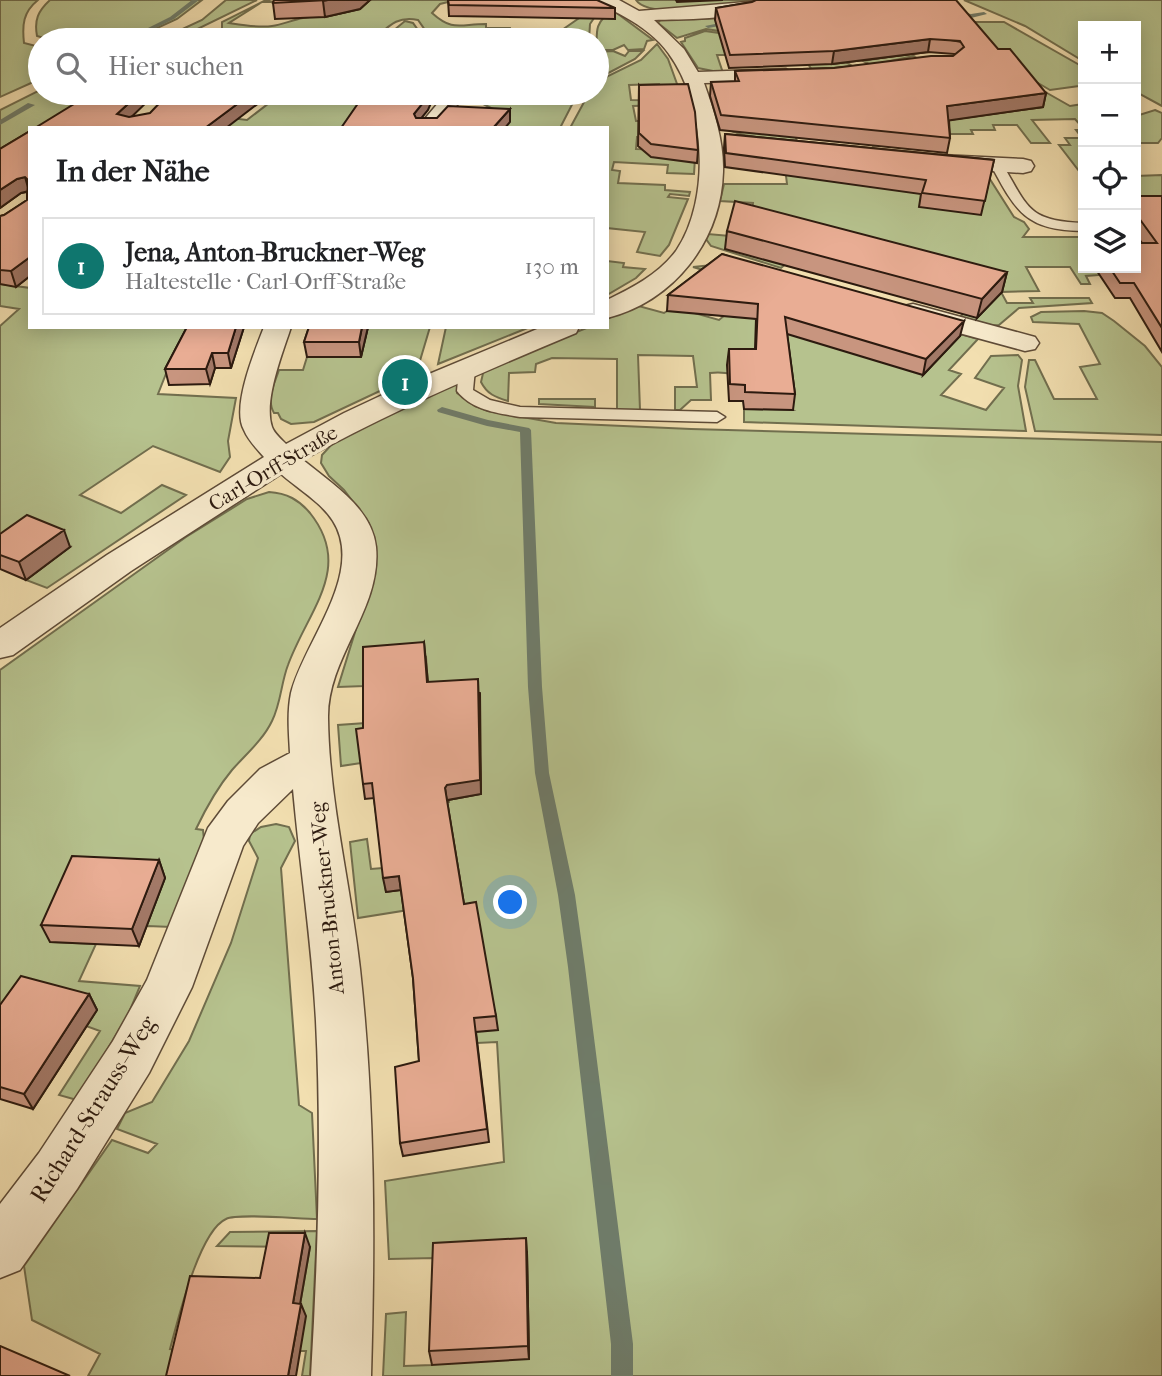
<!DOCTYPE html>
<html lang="de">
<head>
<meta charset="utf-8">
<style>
  body { margin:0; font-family:"IM FELL French Canon",serif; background:#f2f2f2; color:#202124 }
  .controls { position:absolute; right:21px; top:21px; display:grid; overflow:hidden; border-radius:0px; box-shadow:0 4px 18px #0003 }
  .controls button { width:63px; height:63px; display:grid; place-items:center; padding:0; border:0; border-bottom:2px solid #e0e0e0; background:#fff; color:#202124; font:35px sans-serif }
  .you { position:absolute; left:511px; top:903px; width:24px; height:24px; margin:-18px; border:5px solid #fff; border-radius:50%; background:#1a73e8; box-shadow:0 0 0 10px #1a73e833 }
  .badge { display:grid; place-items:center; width:46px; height:46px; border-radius:50%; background:#0f766e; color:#fff; font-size:23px; font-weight:700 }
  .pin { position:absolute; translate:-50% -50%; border:4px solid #fff; box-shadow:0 2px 7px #0006 }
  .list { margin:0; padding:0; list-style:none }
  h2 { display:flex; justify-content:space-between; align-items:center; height:91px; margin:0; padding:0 28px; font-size:30px }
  h2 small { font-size:23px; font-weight:400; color:#757577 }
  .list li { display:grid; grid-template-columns:46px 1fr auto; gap:21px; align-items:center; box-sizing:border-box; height:98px; margin:0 14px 14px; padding:0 14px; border:2px solid #e0e0e0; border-radius:0px }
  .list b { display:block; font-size:26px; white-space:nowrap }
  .list p { margin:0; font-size:23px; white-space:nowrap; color:#757577 }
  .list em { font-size:23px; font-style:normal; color:#757577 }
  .icon { flex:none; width:38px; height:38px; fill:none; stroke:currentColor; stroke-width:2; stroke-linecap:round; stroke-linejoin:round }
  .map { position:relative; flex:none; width:1162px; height:1376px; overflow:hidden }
  .search { position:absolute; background:#fff; box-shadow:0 4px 18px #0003; left:28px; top:28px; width:581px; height:77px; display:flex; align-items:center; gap:18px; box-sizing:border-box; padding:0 24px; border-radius:38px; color:#757577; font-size:26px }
  .panel { position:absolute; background:#fff; box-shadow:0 4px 18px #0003; left:28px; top:126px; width:581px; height:203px; border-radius:0px }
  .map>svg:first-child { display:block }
  .green { fill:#b6c28e; stroke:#716e4e; stroke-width:2 }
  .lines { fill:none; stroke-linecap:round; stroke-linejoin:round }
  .stream { fill:#6f7c6a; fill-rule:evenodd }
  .service-casing { stroke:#5e4b37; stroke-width:3 }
  .minor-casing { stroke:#5e4b37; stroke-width:3 }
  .service { fill:#f7eacc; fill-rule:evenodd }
  .minor { fill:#f7eacc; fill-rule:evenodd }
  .wall { fill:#c8957f; stroke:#2c1a0f; stroke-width:2 }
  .shaded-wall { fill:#a37968; stroke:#2c1a0f; stroke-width:2 }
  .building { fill:#e9ad94; stroke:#2c1a0f; stroke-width:2 }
  .labels { text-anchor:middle; stroke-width:7; stroke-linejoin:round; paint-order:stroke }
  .street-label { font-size:21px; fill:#2c1a0f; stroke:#f7eacc }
  .near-street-label { font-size:24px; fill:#2c1a0f; stroke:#f7eacc }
</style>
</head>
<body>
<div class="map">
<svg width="1162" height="1376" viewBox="0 0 1162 1376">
  <rect width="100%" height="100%" fill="#f2dfb0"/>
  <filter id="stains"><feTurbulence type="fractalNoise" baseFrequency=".00286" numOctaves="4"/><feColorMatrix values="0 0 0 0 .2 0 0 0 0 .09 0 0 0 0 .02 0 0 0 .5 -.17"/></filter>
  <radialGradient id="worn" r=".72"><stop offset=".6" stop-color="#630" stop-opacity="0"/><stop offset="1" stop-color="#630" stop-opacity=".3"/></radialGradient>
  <path class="green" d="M 0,0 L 38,0 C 23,12 22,25 24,43 L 40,47 L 40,79 L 0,97 Z
    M 50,0 L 202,0 L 177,19 L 131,40 L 51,40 L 37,36 C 34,20 38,11 50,0 Z
    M 226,0 L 257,0 L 183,36 C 194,39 202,30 214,34 L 214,40 L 159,40 L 202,20 Z
    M 266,0 L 273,2 L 262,2 L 229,23 C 242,25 259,28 272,26 C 282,25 292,20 303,18 C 326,14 350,17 369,0 L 456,0 L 440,4 L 432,13 C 453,32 460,24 486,24 L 486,28 L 510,28 L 512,39 L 432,40 L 418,20 C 397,15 388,27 373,40 L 318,39 L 325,33 L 320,29 L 305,29 L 288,37 L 222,30 L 222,22 Z
    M 636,0 L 753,0 L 743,4 C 722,6 648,19 636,0 Z
    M 964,0 L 1162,0 L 1162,106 L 1136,92 L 1136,26 L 1083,26 L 1083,61 L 1025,26 Z
    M 614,11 L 653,40 L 647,41 L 644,49 L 628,50 L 624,45 L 613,50 L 597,50 C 596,31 595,20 614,11 Z
    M 585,14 L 596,15 L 590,24 L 589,40 L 521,40 L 549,39 Z
    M 730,14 L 754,36 L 706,29 L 677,38 L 658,23 L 662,18 Z
    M 405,21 L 413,23 L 425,40 L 382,40 Z
    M 970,22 L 1004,22 L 1083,67 L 1083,84 L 1079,86 L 1050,90 L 1038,83 L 1033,85 L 1070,106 L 1083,104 L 1083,128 L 1075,119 L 1032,120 L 1050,143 L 1031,143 L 1017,125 L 993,125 L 995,130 L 971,130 L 973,134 L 947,134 L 873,146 L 869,138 L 794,132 L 797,141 C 778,139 723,138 716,119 L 936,99 Z
    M 863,27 L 914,56 L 871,65 L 863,61 L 893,56 L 834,55 L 854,67 L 812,70 L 808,64 L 752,55 L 717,55 L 723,73 L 698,68 L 681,42 L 685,41 L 685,38 L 705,31 L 754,38 Z
    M 657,44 L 668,59 L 681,95 L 661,95 L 659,84 L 629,85 L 631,100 L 683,101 L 668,105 L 633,106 L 636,121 L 672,121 L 655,137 L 637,137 L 636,149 L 674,150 L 695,158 L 694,174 L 667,173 L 668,165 L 614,162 L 612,170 L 620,171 L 618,183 L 665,185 L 665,190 L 690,192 L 689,196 L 670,194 L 668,197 L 688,199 L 669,245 L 660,256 L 637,252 L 645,232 L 607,228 L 607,128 L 570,128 L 589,93 L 597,93 L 597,85 L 608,76 L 641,60 Z
    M 613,51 L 625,56 L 629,51 L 643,51 L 635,59 L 597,79 L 597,52 Z
    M 40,90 L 40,93 L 63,93 L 52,100 L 97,105 L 61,128 L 30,128 L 30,147 L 0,166 L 0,110 Z
    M 197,93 L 386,93 L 352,128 L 167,128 L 205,115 L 247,120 L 273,100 Z
    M 448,93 L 578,93 L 560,128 L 502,128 L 476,114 L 491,108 L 483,104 L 486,101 L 497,102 L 499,95 Z
    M 1155,110 L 1162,113 L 1162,138 L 1158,143 L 1136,143 L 1136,116 Z
    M 1076,130 L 1083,130 L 1083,171 L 1079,171 L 1059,145 L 1070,145 L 1065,138 L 1082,138 Z
    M 728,147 L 986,173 L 1014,217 L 1024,222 L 1029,229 L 1023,237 L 1083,237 L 1083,268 L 1095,268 L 1100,275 L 1086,276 L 1090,284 L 1081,284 L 1070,267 L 1026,267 L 1039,291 L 1001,292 L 1007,303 L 1033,303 L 1030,298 L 1089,298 L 1092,303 L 1019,308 L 999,325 L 988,326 L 959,318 L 987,288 L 814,241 L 781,268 L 711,246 L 706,239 L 708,234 L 775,240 L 752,212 L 753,203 L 720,201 L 724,184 L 787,184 L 784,160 L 723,158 L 722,151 Z
    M 1162,175 L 1162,202 L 1136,202 L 1136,176 Z
    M 607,261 L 624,263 L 623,267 L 645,269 L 636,278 L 607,295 Z
    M 712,265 L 978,339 L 949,370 L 961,374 L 941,395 L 986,410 L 1004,388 L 975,378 L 991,356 L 1018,355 L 1022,360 L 1018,386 L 1026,431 L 744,422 L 744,409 L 793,410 C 765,391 745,369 710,373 L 711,400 L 691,400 L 680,410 L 675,410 L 675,387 L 697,387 L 693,356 L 638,355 L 640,410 L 617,410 L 617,359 L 552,358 L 536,364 L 535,372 L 509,373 L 508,401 C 495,397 487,394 481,382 L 484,369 L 589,327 L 607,327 L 607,319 L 635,305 L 664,313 L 673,307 L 719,320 L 759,287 L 693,267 Z
    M 0,284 L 30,288 L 30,327 L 202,327 L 173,356 L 158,394 L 236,398 L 228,441 L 230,457 L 220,472 L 153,446 L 80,495 L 121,513 L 162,485 L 186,495 L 47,588 L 26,580 L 69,547 L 0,556 L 0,326 L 19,309 L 0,306 Z
    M 1084,311 L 1102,313 L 1114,321 L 1145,346 L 1162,367 L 1162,435 L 1035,431 L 1025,387 L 1029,360 L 1035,360 L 1054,399 L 1097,399 L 1080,367 L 1100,364 L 1079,324 L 1033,322 L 1031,317 L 1041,312 Z
    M 368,327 L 430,327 L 416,374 L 314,422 L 291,424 L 281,419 L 278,413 L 274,413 C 266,399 274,385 279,370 L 303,370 L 307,357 L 360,357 Z
    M 446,327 L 530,327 L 438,364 Z
    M 457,380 L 457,393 L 475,406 L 488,411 L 556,423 L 691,429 L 1162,442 L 1162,1376 L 383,1376 L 386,1314 L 406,1312 L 404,1366 L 432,1365 L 435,1258 L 389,1259 L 385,1181 L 504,1162 L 497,1042 L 477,1043 L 440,905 L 358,918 L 350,842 L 367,839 L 371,869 L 383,868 L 432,805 L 449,802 L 446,787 L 361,763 L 341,766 L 338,725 L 366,723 L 429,701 L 426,657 L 365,686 L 338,687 L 356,629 L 375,545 L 369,523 L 344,490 L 329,476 L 321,463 L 322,455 L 333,443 Z
    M 539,399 L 595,399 L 595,407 L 539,404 Z
    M 269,492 C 287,493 299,500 310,513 C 354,568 308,610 288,665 C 281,683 281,703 272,721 C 263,740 246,754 232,770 C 217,788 206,808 196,829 L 203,830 L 204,840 L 172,927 L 147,926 L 51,942 L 96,944 L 79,981 L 140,986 L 128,1015 L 77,1100 L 59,1095 L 100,1031 L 86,1026 L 96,1010 L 0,1034 L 0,670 L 186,537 L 247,499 Z
    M 276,824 L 289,827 L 295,841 L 281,868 L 299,1105 L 312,1113 L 317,1219 C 299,1219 238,1213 226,1219 C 199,1231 178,1320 170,1349 L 182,1350 L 177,1376 L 88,1376 L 100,1354 L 32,1320 L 24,1266 L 112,1140 L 148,1153 L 157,1144 L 117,1129 L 125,1113 L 152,1102 L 189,1041 L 231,943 L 258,858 L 249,841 L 250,834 L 261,827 Z
    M 317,1231 L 310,1376 L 302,1376 L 306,1351 L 300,1351 L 298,1316 L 310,1247 L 217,1246 L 230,1232 Z"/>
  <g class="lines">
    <path class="stream" d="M 192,0 L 199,0 L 174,19 L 141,35 L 136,34 L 170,17 Z
      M 951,10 L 971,14 L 984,12 L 987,14 L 971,18 L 949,13 Z
      M 735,20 L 737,23 L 708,28 L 705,26 Z
      M 28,103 L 35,105 L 0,125 L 0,120 Z
      M 442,407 L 488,420 L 529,428 L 531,430 L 542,687 L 549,773 L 575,895 L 585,967 L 633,1344 L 633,1376 L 611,1376 L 611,1344 L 568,967 L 558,895 L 535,773 L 528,687 L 520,432 L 487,426 L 438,412 L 437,410 Z"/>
    <defs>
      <path id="service" d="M 997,161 L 1001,162 C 1028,206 1026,221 1083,223 L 1083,231 C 1026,230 1016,212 991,165 Z
        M 467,364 L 475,369 L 473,390 L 490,400 L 520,407 L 717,412 L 725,417 L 717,422 L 520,417 C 497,413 472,410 457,391 L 459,369 Z"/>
      <path id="minor" d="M 598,0 L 619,0 L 639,11 L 771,0 C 754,21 682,19 654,20 L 684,49 L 698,72 L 786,69 L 796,75 L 786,81 L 704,83 C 714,111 724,142 723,172 C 721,241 674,301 607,318 L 607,300 C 632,288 659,274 676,251 C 712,198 705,103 669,54 C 658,38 641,26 625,17 C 616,11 604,8 598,0 Z
        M 452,93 L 459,95 L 462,99 L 438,128 L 417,128 L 445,95 Z
        M 941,155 L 1023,159 L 1031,161 L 1034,166 L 1031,171 L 1023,173 L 933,167 L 930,162 L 933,157 Z
        M 913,304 L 1035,337 L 1039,343 L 1035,349 L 1025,351 L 904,318 L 900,312 L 904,306 Z
        M 264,327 L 291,327 C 283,352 263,401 272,427 C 274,433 282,440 286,444 L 344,413 L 410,382 L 542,327 L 579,327 L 576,333 C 483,372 391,411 303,460 C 331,483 372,508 376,547 C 382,609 327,657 328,718 C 329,802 351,886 360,969 C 375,1105 375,1240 371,1376 L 311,1376 C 318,1258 322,1140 316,1021 C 312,943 300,867 293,789 L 258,823 L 243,846 L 192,987 L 149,1073 L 77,1189 L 20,1270 L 0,1278 L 0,1204 L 39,1153 L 113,1041 L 147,980 L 208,828 L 228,801 L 260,769 L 290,753 C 289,733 287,713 291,693 C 303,643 366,573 333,521 C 321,502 298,489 281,474 L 131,571 L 13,655 L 0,658 L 0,628 L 107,555 L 264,457 C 257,449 248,440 244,430 C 231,407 255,351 264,327 Z"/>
    </defs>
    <use href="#service" class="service-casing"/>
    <use href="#minor" class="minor-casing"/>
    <use href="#service" class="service"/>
    <use href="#minor" class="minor"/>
  </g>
  <path class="wall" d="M 274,0 L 370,0 L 360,9 L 325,17 L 275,19 L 273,3 Z
    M 448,0 L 615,8 L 615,19 L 449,16 Z
    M 676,0 L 723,0 L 677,2 Z
    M 752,2 L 998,49 L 1046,93 L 1043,107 L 949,120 L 950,138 L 947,153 L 720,130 L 710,96 L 711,82 L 735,82 L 735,71 L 834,68 L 953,56 L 955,54 L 928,52 L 832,64 L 729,68 L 715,20 L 716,8 Z
    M 639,85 L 698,150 L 697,163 L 651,157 L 638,146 Z
    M 30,131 L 30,276 L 16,287 L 0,284 L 0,216 L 4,215 L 27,200 L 27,192 L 21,193 L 0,208 L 0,149 Z
    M 725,134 L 994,160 L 981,215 L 919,207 L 921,194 L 725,167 L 724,148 Z
    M 1136,196 L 1162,196 L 1162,352 L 1130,298 L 1115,298 L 1095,268 L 1136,268 L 1142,243 L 1136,235 Z
    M 727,231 L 1007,272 L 1002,292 L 977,318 L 725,249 Z
    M 722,254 L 960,336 L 923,375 L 787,334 L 795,394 L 793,410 L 744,409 L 743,401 L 729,401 L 727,365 L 729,349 L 755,349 L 756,319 L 667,311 L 668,295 Z
    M 187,327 L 244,327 L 231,368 L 215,368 L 210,384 L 169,385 L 165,369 Z
    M 309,327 L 368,327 L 361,357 L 307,357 L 304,342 Z
    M 0,534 L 70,547 L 26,580 L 0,569 Z
    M 424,642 L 428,682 L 480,693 L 481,794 L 448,800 L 447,801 L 464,904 L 496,1016 L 498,1030 L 476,1032 L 489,1142 L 403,1156 L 400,1143 L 419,1061 L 413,978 L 401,890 L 386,892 L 374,798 L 365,799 L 363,784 L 363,728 Z
    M 159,860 L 165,878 L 139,946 L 50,942 L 41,925 Z
    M 89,994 L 97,1010 L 33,1109 L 0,1099 L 0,1005 Z
    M 527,1253 L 529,1359 L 432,1365 L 429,1351 Z"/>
  <path class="shaded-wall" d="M 328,0 L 370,0 L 360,9 L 325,17 L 323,1 Z
    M 930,39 L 928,52 L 832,64 L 834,51 Z
    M 140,93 L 161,93 L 153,96 L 120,128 L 117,114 Z
    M 252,93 L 263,93 L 264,99 L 226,128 L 205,128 Z
    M 429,93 L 430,93 L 431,103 L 428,110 L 415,126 L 414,114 Z
    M 1046,93 L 1043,107 L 945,121 L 947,106 Z
    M 510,109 L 510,122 L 505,128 L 493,128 Z
    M 25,177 L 29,191 L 21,193 L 0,208 L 0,190 L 17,179 Z
    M 30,257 L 30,276 L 16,287 L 11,271 Z
    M 1007,272 L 1002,292 L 977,318 L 982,299 Z
    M 964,321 L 960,336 L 923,375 L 926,359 Z
    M 236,327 L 244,327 L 231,368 L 228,353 Z
    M 362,327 L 368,327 L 361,357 L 359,342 Z
    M 212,353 L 215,368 L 210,384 L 206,369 Z
    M 64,530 L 70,547 L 26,580 L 19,562 Z
    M 478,679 L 481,794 L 448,800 L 447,803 L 445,788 Z
    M 159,860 L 165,878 L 139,946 L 132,929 Z
    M 399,876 L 401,890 L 386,892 L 383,878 Z
    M 89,994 L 97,1010 L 33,1109 L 24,1094 Z
    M 305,1233 L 310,1247 L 298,1316 L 293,1303 Z
    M 526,1238 L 527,1253 L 529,1359 L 528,1346 Z
    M 301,1304 L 306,1316 L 296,1376 L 288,1376 Z"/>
  <path class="building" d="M 274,0 L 328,0 L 273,3 Z
    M 448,0 L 597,0 L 615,8 L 449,5 Z
    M 756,0 L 956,0 L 998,49 L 1010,49 L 1046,93 L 947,106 L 950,138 L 721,115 L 711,82 L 739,81 L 735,71 L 834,68 L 931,56 L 953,56 L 964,47 L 960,41 L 930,39 L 834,51 L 730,55 L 716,8 L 752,2 Z
    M 688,84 L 695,112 L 698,150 L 651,144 L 639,133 L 639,85 Z
    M 92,93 L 120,95 L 124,93 L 140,93 L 117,114 L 129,117 L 150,113 L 169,93 L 252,93 L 205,128 L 35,128 Z
    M 379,93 L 429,93 L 427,98 L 414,114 L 416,118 L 437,118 L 448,106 L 510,109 L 493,128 L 341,128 L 359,102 L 375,102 Z
    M 30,131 L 30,257 L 11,271 L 0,270 L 0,216 L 4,215 L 27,200 L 28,180 L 25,177 L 17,179 L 0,190 L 0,149 Z
    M 725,134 L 994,160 L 985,201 L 922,193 L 926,180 L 726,153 Z
    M 1136,196 L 1162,196 L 1162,328 L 1134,283 L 1120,283 L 1110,268 L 1136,268 L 1136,243 L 1157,243 L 1136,214 Z
    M 735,201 L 1007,272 L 982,299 L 727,231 Z
    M 722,254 L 964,321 L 926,359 L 785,317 L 795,394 L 745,392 L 745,385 L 730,384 L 729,349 L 756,349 L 758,304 L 668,295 Z
    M 187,327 L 236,327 L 228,353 L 212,353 L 206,369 L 165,369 Z
    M 309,327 L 362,327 L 359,342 L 304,342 Z
    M 27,515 L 64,530 L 19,562 L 0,555 L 0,534 Z
    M 424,642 L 427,682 L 478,679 L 480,780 L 447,785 L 445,788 L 464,904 L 476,902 L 496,1016 L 474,1018 L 487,1129 L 400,1143 L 395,1067 L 419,1061 L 413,978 L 399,876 L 383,878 L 372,783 L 363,784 L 356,729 L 363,728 L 363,647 Z
    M 72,856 L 159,860 L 132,929 L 41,925 Z
    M 21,976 L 89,994 L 24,1094 L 0,1087 L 0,1005 Z
    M 269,1233 L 305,1233 L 293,1303 L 301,1304 L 288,1376 L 166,1376 L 190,1276 L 260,1278 Z
    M 526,1238 L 528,1346 L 429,1351 L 433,1243 Z
    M 0,1346 L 70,1376 L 0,1376 Z"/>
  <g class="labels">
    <g class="street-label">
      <text transform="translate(273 468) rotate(-31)" y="7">Carl-Orff-Straße</text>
      <text transform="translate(327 898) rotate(-96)" y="7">Anton-Bruckner-Weg</text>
    </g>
    <g class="near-street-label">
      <text transform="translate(93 1109) rotate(-58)" y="8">Richard-Strauss-Weg</text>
    </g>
  </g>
  <rect width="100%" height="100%" filter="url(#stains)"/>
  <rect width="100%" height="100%" fill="url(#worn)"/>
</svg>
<div class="controls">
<button>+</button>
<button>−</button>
<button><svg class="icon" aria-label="locate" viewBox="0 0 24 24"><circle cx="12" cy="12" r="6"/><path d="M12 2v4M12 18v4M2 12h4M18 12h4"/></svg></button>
<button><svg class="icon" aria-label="layers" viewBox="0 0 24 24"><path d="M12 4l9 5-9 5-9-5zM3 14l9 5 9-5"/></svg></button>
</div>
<div class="you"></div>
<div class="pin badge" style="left:405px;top:382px">1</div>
<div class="search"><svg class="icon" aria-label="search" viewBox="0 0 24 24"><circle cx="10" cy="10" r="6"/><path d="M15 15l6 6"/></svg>Hier suchen</div>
<section class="panel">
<h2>In der Nähe<small></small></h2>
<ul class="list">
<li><span class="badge">1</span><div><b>Jena, Anton-Bruckner-Weg</b><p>Haltestelle · Carl-Orff-Straße</p></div><em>130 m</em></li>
</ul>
</section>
</div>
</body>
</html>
